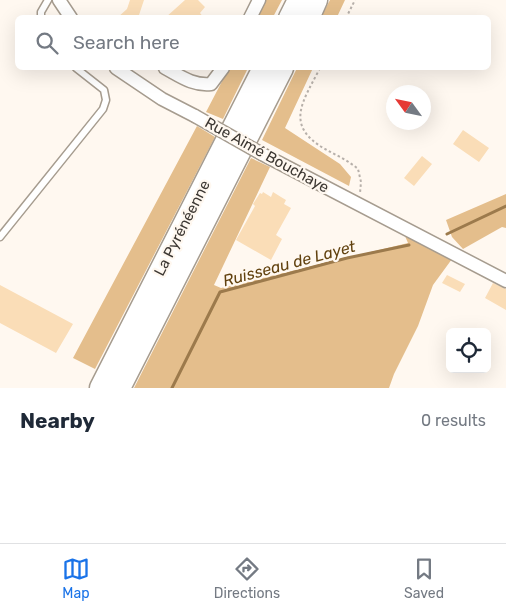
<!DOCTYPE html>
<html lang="en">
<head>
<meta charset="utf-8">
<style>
  body { margin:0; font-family:Rubik,sans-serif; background:#f6f6f7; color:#1f2937 }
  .controls { position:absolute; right:15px; bottom:15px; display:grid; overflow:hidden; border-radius:8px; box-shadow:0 5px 20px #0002 }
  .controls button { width:45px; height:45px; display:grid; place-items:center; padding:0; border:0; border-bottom:1px solid #e0e1e3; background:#fff; color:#1f2937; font:25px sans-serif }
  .compass { position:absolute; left:386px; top:85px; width:45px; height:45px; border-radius:50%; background:#fff; box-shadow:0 5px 20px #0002; rotate:303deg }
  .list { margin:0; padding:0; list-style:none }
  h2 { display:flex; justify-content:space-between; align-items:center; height:65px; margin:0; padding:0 20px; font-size:21px }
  h2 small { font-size:16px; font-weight:400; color:#747a83 }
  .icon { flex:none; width:28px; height:28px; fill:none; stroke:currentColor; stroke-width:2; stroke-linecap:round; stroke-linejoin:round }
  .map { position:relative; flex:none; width:506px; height:388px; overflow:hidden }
  .search { position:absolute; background:#fff; box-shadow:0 5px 20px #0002; left:15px; right:15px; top:15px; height:55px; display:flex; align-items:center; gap:12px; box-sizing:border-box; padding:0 18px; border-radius:8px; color:#747a83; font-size:19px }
  .sheet { height:155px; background:#fff }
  nav { display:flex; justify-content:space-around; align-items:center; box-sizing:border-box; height:70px; border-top:1px solid #e0e1e3; background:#fff; font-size:14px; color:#747a83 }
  nav a { display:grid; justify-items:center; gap:2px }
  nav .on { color:#1a73e8 }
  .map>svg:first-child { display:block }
  .green { fill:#e4be8c }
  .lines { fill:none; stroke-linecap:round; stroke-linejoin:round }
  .stream { stroke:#9c7a4c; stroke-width:3 }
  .building { fill:#faddb7 }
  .service-casing { stroke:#a69c8f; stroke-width:9 }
  .minor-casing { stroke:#a69c8f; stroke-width:15 }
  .motorway-casing { stroke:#a69c8f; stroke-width:25 }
  .path { stroke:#b7b0aa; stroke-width:2; stroke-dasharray:2.5 2.5; stroke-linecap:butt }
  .service { stroke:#fff; stroke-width:6 }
  .minor { stroke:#fff; stroke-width:12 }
  .motorway { stroke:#fff; stroke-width:22 }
  .minor-bridge-casing { stroke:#a69c8f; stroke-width:15; stroke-linecap:butt }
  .minor-bridge { stroke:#fff; stroke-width:12 }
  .labels { text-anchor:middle; stroke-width:4.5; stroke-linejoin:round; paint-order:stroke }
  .street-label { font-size:15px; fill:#3d3833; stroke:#fff8f0 }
  .water-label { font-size:16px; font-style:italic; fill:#61410e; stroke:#fff8f0 }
</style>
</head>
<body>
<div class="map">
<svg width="506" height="388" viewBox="0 0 506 388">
  <rect width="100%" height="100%" fill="#fff8f0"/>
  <path class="green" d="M 265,0 L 282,0 L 273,17 L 255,18 Z
    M 330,0 L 345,0 L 337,17 L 321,17 Z
    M 229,68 L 248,68 L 223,119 L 206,112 Z
    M 297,68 L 313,68 L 285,128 L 340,164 L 351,177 L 349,186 L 262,140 Z
    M 197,126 L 215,137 L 95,369 L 73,358 Z
    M 251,158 L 270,167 L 214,285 L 221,288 L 408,243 L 405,236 L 452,259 L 433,285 L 418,326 L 394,374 L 389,388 L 134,388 Z
    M 506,194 L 506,228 L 502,227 L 463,249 L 452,237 L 446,220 Z"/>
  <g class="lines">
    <path class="stream" d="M 447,234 L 506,206
      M 172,388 L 220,292 L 347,258 L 409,245"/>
  </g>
  <path class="building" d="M 130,0 L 144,0 L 138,18 L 117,18 L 127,9 Z
    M 185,0 L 198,0 L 205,7 L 200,13 L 204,18 L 165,18 Z
    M 463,130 L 489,148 L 479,162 L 453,144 Z
    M 422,156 L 432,164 L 414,186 L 404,178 Z
    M 263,192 L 271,197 L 273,192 L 281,197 L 286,200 L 284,204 L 291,208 L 276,235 L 282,239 L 271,260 L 236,240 L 255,206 L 253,204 L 260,193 L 262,194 Z
    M 447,275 L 465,284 L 460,292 L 442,283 Z
    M 493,283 L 506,289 L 506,310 L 485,298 Z
    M 0,285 L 73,324 L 56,353 L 0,323 Z"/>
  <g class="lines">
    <defs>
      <path id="service" d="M 41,18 L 41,12 L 48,0
        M 0,237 L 103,109 L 106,100 L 104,90 L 76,68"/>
      <path id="minor" d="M 59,0 L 71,18
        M 250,18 L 259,0
        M 116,68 L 162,99 L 195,116
        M 165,68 C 180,76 193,86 211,84 L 223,68
        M 262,154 L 506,281"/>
      <path id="motorway" d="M 290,18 L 299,0
        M 308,18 L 316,0
        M 101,388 L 264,68
        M 119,388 L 282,68"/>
    </defs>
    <use href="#service" class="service-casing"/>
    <use href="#minor" class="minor-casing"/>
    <use href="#motorway" class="motorway-casing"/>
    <path class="path" d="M 346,18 L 355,0
      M 320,68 C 304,100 283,125 325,149 C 336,155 349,161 358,169 L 361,182 L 360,193"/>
    <use href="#service" class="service"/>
    <use href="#minor" class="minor"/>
    <use href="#motorway" class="motorway"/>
    <defs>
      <path id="minor-bridge" d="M 195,116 L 262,154"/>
    </defs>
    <use href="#minor-bridge" class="minor-bridge-casing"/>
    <use href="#minor-bridge" class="minor-bridge"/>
  </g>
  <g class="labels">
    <g class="street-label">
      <text transform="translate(267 155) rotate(29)" y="5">Rue Aimé Bouchaye</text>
      <text transform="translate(182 228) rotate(-63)" y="5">La Pyrénéenne</text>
    </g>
    <g class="water-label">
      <text transform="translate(289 263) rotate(-15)" y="6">Ruisseau de Layet</text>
    </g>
  </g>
</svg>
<div class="controls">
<button><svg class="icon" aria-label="locate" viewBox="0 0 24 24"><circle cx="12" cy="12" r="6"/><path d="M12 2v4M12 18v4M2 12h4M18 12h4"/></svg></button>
</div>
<svg class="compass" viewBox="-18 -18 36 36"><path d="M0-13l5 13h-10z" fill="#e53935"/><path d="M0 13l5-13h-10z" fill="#747a83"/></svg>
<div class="search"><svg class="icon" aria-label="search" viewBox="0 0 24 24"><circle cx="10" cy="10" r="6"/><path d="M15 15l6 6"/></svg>Search here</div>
</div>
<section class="sheet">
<h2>Nearby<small>0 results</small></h2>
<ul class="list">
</ul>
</section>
<nav>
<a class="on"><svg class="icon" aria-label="map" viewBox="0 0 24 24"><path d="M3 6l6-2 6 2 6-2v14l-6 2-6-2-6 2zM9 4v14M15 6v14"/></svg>Map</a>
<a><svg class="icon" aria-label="directions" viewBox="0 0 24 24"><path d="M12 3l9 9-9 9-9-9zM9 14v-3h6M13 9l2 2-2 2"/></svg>Directions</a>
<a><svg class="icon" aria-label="saved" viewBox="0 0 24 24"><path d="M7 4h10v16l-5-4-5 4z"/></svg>Saved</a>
</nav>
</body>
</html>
